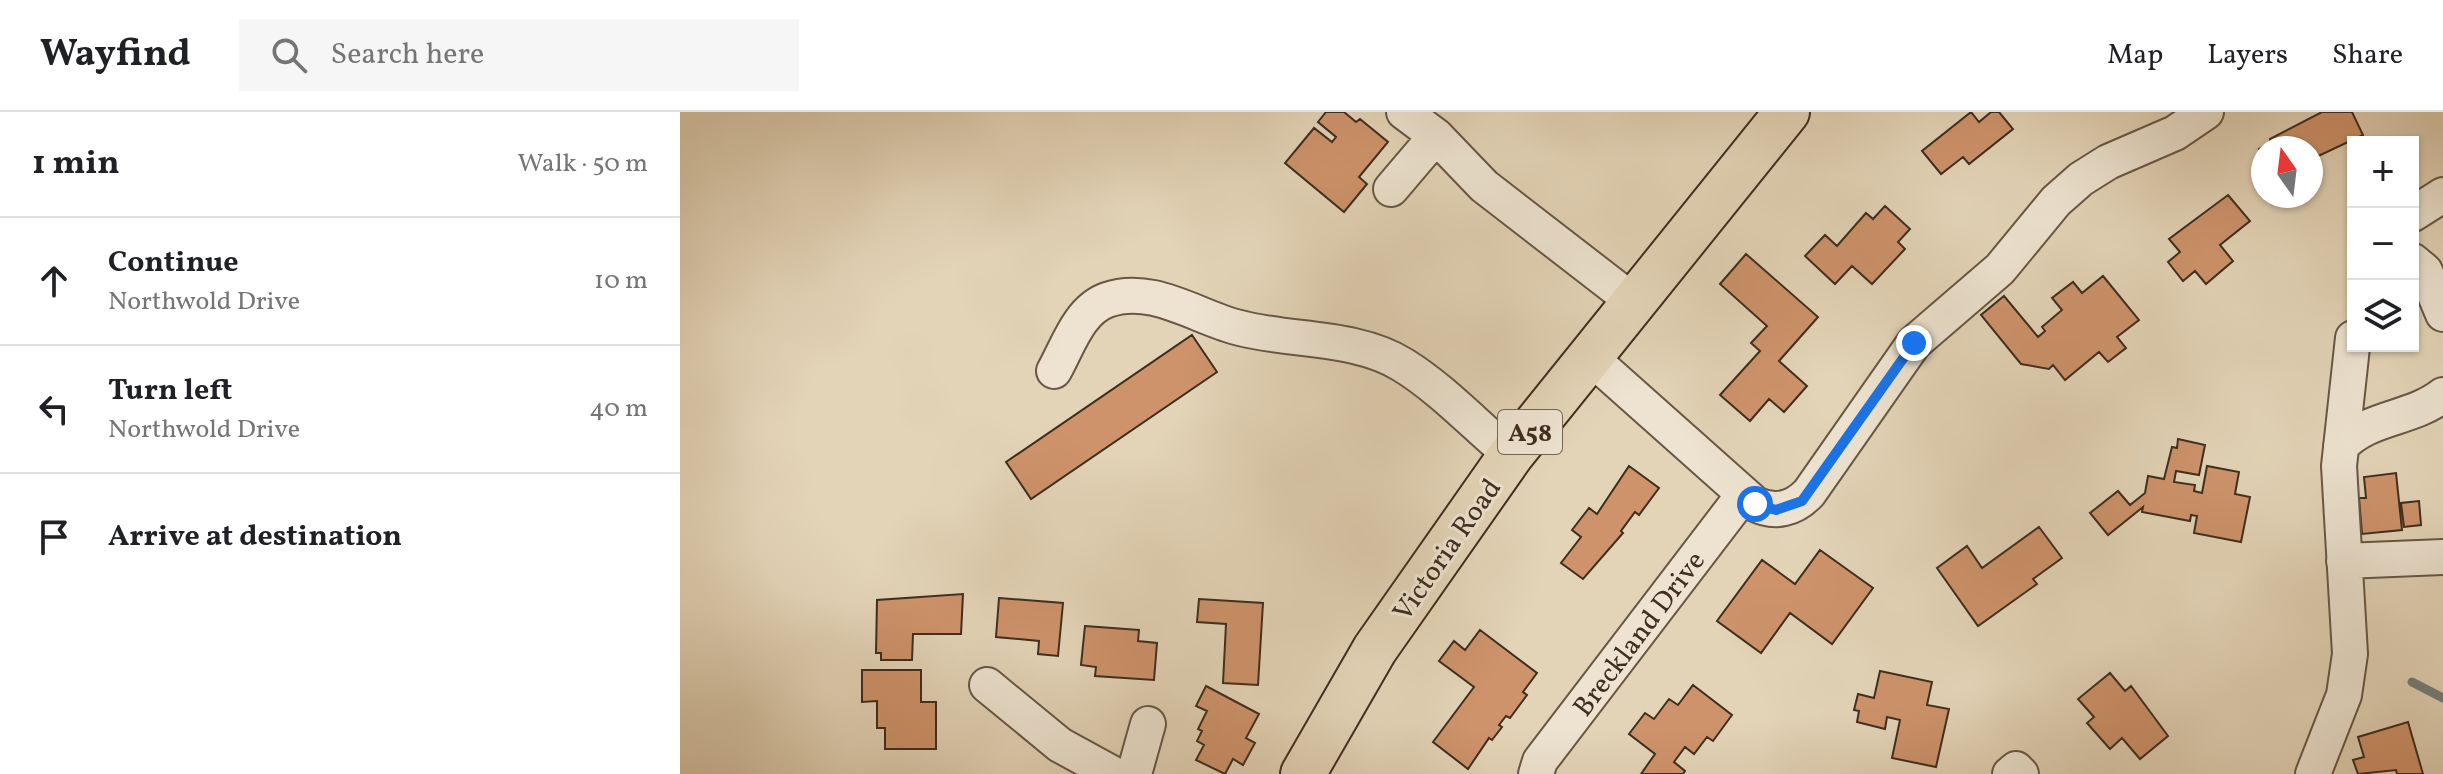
<!DOCTYPE html>
<html lang="en">
<head>
<meta charset="utf-8">
<style>
  body { margin:0; font-family:Vollkorn,serif; background:#f6f6f6; color:#202124 }
  .controls { position:absolute; right:24px; top:24px; display:grid; overflow:hidden; border-radius:0px; box-shadow:0 2px 6px #0004 }
  .controls button { width:72px; height:72px; display:grid; place-items:center; padding:0; border:0; border-bottom:2px solid #e0e0e0; background:#fff; color:#202124; font:40px sans-serif }
  .compass { position:absolute; left:1571px; top:24px; width:72px; height:72px; border-radius:50%; background:#fff; box-shadow:0 2px 6px #0004; rotate:346deg }
  .stop { position:absolute; width:24px; height:24px; margin:-18px; border:6px solid #1a73e8; border-radius:50%; background:#fff }
  .stop.end { background:#1a73e8; border-color:#fff; box-shadow:0 2px 8px #0008 }
  .list { margin:0; padding:0; list-style:none }
  h2 { display:flex; justify-content:space-between; align-items:center; height:104px; margin:0; padding:0 32px; font-size:34px }
  h2 small { font-size:26px; font-weight:400; color:#757577 }
  .list li { display:grid; grid-template-columns:52px 1fr auto; gap:24px; align-items:center; box-sizing:border-box; height:128px; padding:0 32px; border-top:2px solid #e0e0e0 }
  .list b { display:block; font-size:30px; white-space:nowrap }
  .list p { margin:0; font-size:26px; white-space:nowrap; color:#757577 }
  .list em { font-size:26px; font-style:normal; color:#757577 }
  .icon { flex:none; width:44px; height:44px; fill:none; stroke:currentColor; stroke-width:2; stroke-linecap:round; stroke-linejoin:round }
  .map { position:relative; flex:none; width:1763px; height:662px; overflow:hidden }
  header { display:flex; align-items:center; gap:48px; box-sizing:border-box; height:112px; padding:0 40px; background:#fff; border-bottom:2px solid #e0e0e0 }
  header strong { font-size:38px }
  nav { display:flex; gap:44px; margin-inline-start:auto; font-size:28px }
  .search { width:560px; height:72px; background:#f6f6f6; display:flex; align-items:center; gap:20px; box-sizing:border-box; padding:0 28px; border-radius:0px; color:#757577; font-size:30px }
  main { display:flex }
  aside { flex:1; background:#fff }
  .map>svg:first-child { display:block }
  .lines { fill:none; stroke-linecap:round; stroke-linejoin:round }
  .stream { stroke:#767f7b; stroke-width:9 }
  .building { fill:#ce936b; stroke:#3f2d1f; stroke-width:2 }
  .minor-casing { stroke:#685745; stroke-width:38 }
  .highway-casing { stroke:#3f2d1f; stroke-width:48 }
  .minor { stroke:#ede3d0; stroke-width:34 }
  .highway { stroke:#e3d4b7; stroke-width:44 }
  .route { stroke:#1a73e8; stroke-width:10 }
  .labels { text-anchor:middle; stroke-width:6; stroke-linejoin:round; paint-order:stroke }
  .shield { fill:#ede3d0; stroke:#736454; stroke-width:2 }
  .shield-label { font-size:26px; font-weight:bold; fill:#3f2d1f }
  .street-label { font-size:28px; fill:#3f2d1f; stroke:#ede3d0 }
</style>
</head>
<body>
<header>
<strong>Wayfind</strong>
<div class="search"><svg class="icon" aria-label="search" viewBox="0 0 24 24"><circle cx="10" cy="10" r="6"/><path d="M15 15l6 6"/></svg>Search here</div>
<nav><a>Map</a><a>Layers</a><a>Share</a></nav>
</header>
<main>
<aside>
<h2>1 min<small>Walk · 50 m</small></h2>
<ul class="list">
<li><svg class="icon" aria-label="ahead" viewBox="0 0 24 24"><path d="M12 20V5M6 11l6-6 6 6"/></svg><div><b>Continue</b><p>Northwold Drive</p></div><em>10 m</em></li>
<li><svg class="icon" aria-label="left" viewBox="0 0 24 24"><path d="M17 20v-9H6M10 6l-5 5 5 5"/></svg><div><b>Turn left</b><p>Northwold Drive</p></div><em>40 m</em></li>
<li><svg class="icon" aria-label="arrive" viewBox="0 0 24 24"><path d="M6 21V4h12l-3 4 3 4H6"/></svg><div><b>Arrive at destination</b></div></li>
</ul>
</aside>
<div class="map">
<svg width="1763" height="662" viewBox="0 0 1763 662">
  <rect width="100%" height="100%" fill="#e3d4b7"/>
  <filter id="stains"><feTurbulence type="fractalNoise" baseFrequency=".0025" numOctaves="4"/><feColorMatrix values="0 0 0 0 .2 0 0 0 0 .09 0 0 0 0 .02 0 0 0 .5 -.17"/></filter>
  <radialGradient id="worn" r=".72"><stop offset=".6" stop-color="#630" stop-opacity="0"/><stop offset="1" stop-color="#630" stop-opacity=".3"/></radialGradient>
  <g class="lines">
    <path class="stream" d="M 1732,570 L 1763,586"/>
  </g>
  <path class="building" d="M 646,0 L 664,0 L 676,10 L 680,7 L 708,30 L 679,65 L 687,72 L 664,100 L 605,51 L 634,16 L 652,30 L 656,25 L 638,10 Z
    M 1291,0 L 1299,10 L 1311,0 L 1319,0 L 1333,17 L 1289,52 L 1283,45 L 1261,62 L 1242,39 Z
    M 1642,0 L 1672,0 L 1683,23 L 1634,46 L 1642,62 L 1631,67 L 1631,36 L 1583,36 L 1583,44 L 1579,37 L 1591,31 L 1590,27 Z
    M 1548,83 L 1570,109 L 1540,133 L 1553,149 L 1526,172 L 1515,159 L 1503,169 L 1488,150 L 1500,140 L 1489,127 Z
    M 1205,94 L 1230,117 L 1218,130 L 1225,137 L 1192,172 L 1172,154 L 1155,172 L 1125,144 L 1145,123 L 1157,134 L 1186,101 L 1193,107 Z
    M 1066,142 L 1138,205 L 1099,249 L 1127,274 L 1104,300 L 1089,287 L 1070,309 L 1040,283 L 1080,239 L 1071,231 L 1087,214 L 1040,172 Z
    M 1423,164 L 1459,208 L 1437,225 L 1446,236 L 1428,250 L 1419,240 L 1385,268 L 1373,253 L 1369,257 L 1341,252 L 1301,203 L 1324,184 L 1358,225 L 1365,219 L 1362,215 L 1382,198 L 1372,186 L 1393,170 L 1402,181 Z
    M 512,223 L 537,260 L 351,387 L 326,350 Z
    M 1498,327 L 1525,333 L 1519,363 L 1496,359 L 1494,370 L 1515,373 L 1514,379 L 1522,381 L 1527,354 L 1559,360 L 1555,382 L 1570,385 L 1561,430 L 1514,421 L 1517,404 L 1511,403 L 1510,409 L 1462,400 L 1463,395 L 1428,423 L 1410,401 L 1438,379 L 1450,393 L 1465,381 L 1468,364 L 1484,367 L 1492,335 L 1497,336 Z
    M 949,354 L 979,376 L 959,403 L 955,400 L 941,419 L 943,421 L 903,467 L 881,451 L 901,425 L 892,418 L 909,396 L 917,402 Z
    M 1716,361 L 1722,418 L 1682,422 L 1679,386 L 1686,386 L 1684,365 Z
    M 1739,389 L 1741,413 L 1724,415 L 1721,391 Z
    M 1359,415 L 1382,446 L 1353,467 L 1357,472 L 1298,514 L 1257,456 L 1287,434 L 1302,456 Z
    M 1140,438 L 1193,476 L 1152,532 L 1110,501 L 1081,541 L 1037,509 L 1082,448 L 1115,472 Z
    M 283,482 L 281,522 L 233,522 L 232,548 L 201,548 L 201,541 L 196,541 L 197,488 Z
    M 319,486 L 383,491 L 378,544 L 358,542 L 359,529 L 316,525 Z
    M 519,487 L 583,491 L 578,573 L 543,571 L 546,512 L 517,510 Z
    M 405,514 L 459,518 L 458,529 L 477,531 L 474,568 L 415,564 L 416,555 L 401,553 Z
    M 800,518 L 857,561 L 843,580 L 847,583 L 830,606 L 826,604 L 819,613 L 822,615 L 812,628 L 809,626 L 788,657 L 753,630 L 794,575 L 759,549 L 774,529 L 785,538 Z
    M 182,558 L 241,558 L 241,590 L 256,590 L 256,637 L 205,637 L 205,616 L 197,616 L 197,589 L 182,590 Z
    M 1200,559 L 1252,570 L 1247,593 L 1269,597 L 1256,655 L 1212,646 L 1220,608 L 1207,605 L 1205,617 L 1177,610 L 1179,599 L 1174,598 L 1178,582 L 1194,586 Z
    M 1430,561 L 1445,579 L 1451,574 L 1488,624 L 1460,647 L 1442,626 L 1430,637 L 1407,611 L 1414,605 L 1398,587 Z
    M 1013,573 L 1052,603 L 1033,629 L 1027,625 L 1014,642 L 1005,635 L 994,650 L 1005,659 L 1003,662 L 961,662 L 975,642 L 949,622 L 965,601 L 974,607 L 989,587 L 998,593 Z
    M 526,574 L 579,602 L 566,626 L 575,631 L 563,653 L 553,647 L 545,662 L 516,648 L 524,633 L 517,629 L 522,619 L 518,617 L 527,599 L 516,594 Z
    M 1728,610 L 1743,662 L 1717,662 L 1716,658 L 1678,662 L 1673,648 L 1684,645 L 1678,625 Z"/>
  <g class="lines">
    <defs>
      <path id="minor" d="M 724,0 L 756,24
        M 711,77 L 756,24 L 804,74 L 954,190
        M 1733,102 L 1763,83
        M 1733,149 L 1745,159 L 1763,202
        M 911,246 L 1075,392 C 1095,402 1114,397 1129,381 L 1234,231 L 1320,157 L 1376,89 L 1401,67 L 1428,50 L 1495,21 L 1526,0
        M 374,259 C 388,234 399,198 427,188 C 471,172 515,204 556,215 C 609,230 675,223 723,253 C 762,277 796,314 831,343
        M 1661,334 C 1689,304 1731,308 1763,283
        M 1664,449 L 1763,445
        M 307,573 L 380,633 L 433,662
        M 454,662 L 468,612
        M 856,662 L 860,649 L 1064,382
        M 1330,662 L 1336,657 L 1341,662
        M 1633,662 L 1664,583 L 1670,542 L 1659,354 L 1673,226"/>
      <path id="highway" d="M 623,662 L 695,537 L 831,343 L 1107,0"/>
    </defs>
    <use href="#minor" class="minor-casing"/>
    <use href="#highway" class="highway-casing"/>
    <use href="#minor" class="minor"/>
    <use href="#highway" class="highway"/>
  </g>
  <g class="lines">
    <path class="route" d="M 1075,392 L 1096,398 L 1122,389 L 1234,231"/>
  </g>
  <g class="labels">
    <rect class="shield" x="818" y="298" width="64" height="44" rx="6"/>
    <g class="shield-label">
      <text x="850" y="329">A58</text>
    </g>
    <g class="street-label">
      <text transform="translate(766 437) rotate(-55)" y="10">Victoria Road</text>
      <text transform="translate(958 521) rotate(-53)" y="10">Breckland Drive</text>
    </g>
  </g>
  <rect width="100%" height="100%" filter="url(#stains)"/>
  <rect width="100%" height="100%" fill="url(#worn)"/>
</svg>
<div class="controls">
<button>+</button>
<button>−</button>
<button><svg class="icon" aria-label="layers" viewBox="0 0 24 24"><path d="M12 4l9 5-9 5-9-5zM3 14l9 5 9-5"/></svg></button>
</div>
<svg class="compass" viewBox="-18 -18 36 36"><path d="M0-13l5 13h-10z" fill="#e53935"/><path d="M0 13l5-13h-10z" fill="#757577"/></svg>
<div class="stop" style="left:1075px;top:392px"></div>
<div class="stop end" style="left:1234px;top:231px"></div>
</div>
</main>
</body>
</html>
